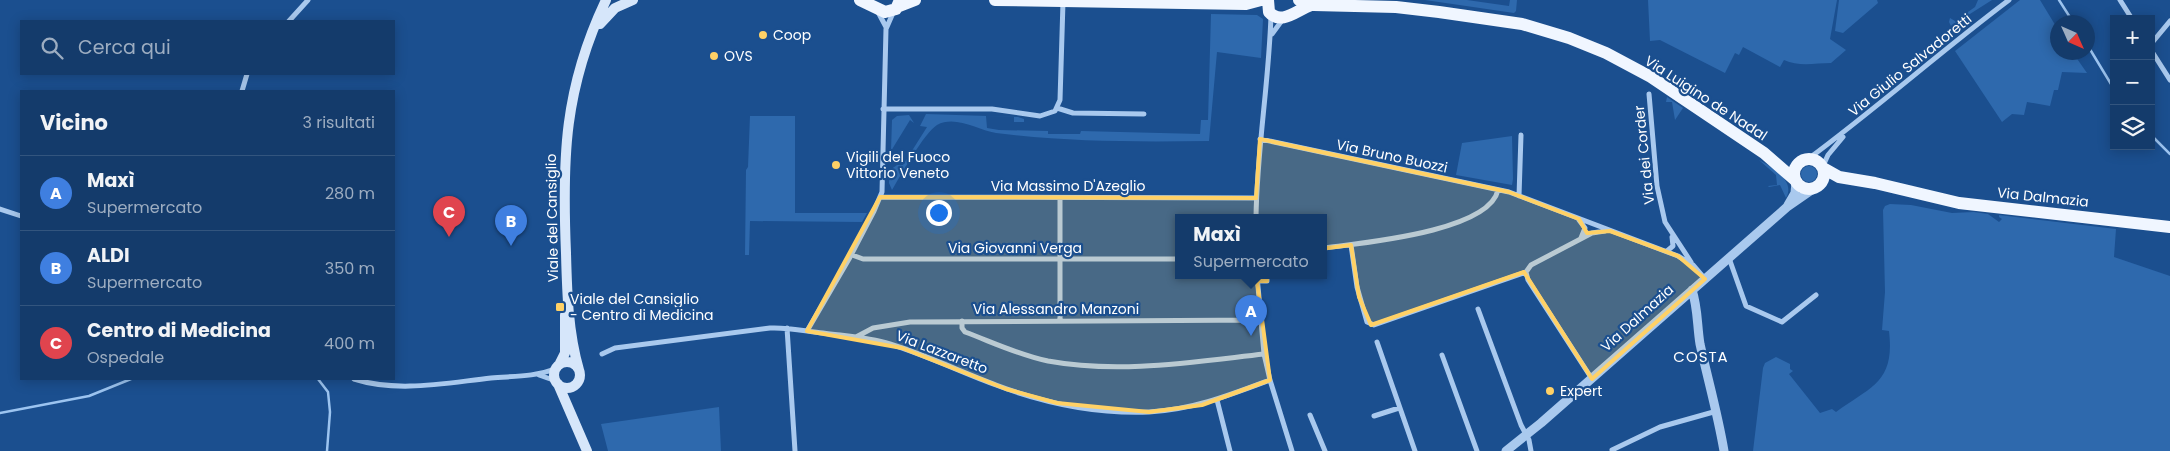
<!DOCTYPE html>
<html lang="it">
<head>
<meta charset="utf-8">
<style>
  body { margin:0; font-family:Poppins,sans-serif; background:#214673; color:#f1f3f6 }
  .controls { position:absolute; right:15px; top:15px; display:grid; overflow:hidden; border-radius:0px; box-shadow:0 2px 12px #0003 }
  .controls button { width:45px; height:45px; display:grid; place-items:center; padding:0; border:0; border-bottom:1px solid #33557e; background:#143b6b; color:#f1f3f6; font:25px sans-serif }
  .compass { position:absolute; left:2050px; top:15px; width:45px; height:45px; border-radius:50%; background:#143b6b; box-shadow:0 2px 12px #0003; rotate:135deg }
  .you { position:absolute; left:938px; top:212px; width:18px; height:18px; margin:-12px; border:4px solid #fff; border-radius:50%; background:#1a73e8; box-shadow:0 0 0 8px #1a73e833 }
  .badge { display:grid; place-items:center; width:32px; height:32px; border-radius:50%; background:#bca0f2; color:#fff; font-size:16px; font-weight:700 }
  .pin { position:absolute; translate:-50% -41px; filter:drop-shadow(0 1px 2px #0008) }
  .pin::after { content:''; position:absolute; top:26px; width:18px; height:15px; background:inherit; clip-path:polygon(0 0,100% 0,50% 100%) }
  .popup { position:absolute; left:1175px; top:214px; width:152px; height:65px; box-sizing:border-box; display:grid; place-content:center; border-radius:0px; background:#143b6b; filter:drop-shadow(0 1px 4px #0005); font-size:16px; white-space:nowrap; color:#9dadc1 }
  .popup b { font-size:19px; color:#f1f3f6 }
  .popup::after { content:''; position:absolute; left:50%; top:100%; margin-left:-10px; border:10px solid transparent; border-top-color:#143b6b }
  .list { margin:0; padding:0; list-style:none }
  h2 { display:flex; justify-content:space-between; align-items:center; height:65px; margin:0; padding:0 20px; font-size:21px }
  h2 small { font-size:16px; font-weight:400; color:#9dadc1 }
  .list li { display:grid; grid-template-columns:32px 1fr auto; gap:15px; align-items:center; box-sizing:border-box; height:75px; padding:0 20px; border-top:1px solid #33557e }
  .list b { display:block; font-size:19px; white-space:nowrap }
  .list p { margin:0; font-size:16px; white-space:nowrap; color:#9dadc1 }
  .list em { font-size:16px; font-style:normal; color:#9dadc1 }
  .icon { flex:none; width:28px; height:28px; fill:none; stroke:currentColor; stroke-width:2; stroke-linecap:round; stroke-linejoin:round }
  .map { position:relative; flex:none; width:2170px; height:451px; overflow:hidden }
  .search { position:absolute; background:#143b6b; box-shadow:0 2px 12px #0003; left:20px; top:20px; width:375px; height:55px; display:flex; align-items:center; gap:12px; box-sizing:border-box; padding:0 18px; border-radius:0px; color:#9dadc1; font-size:19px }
  .panel { position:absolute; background:#143b6b; box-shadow:0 2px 12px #0003; left:20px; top:90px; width:375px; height:290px; border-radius:0px }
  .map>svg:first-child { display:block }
  .green { fill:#2e69ad }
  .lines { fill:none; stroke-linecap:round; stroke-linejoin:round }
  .stream { stroke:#9cc4f0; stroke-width:2.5 }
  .minor { stroke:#a9c9ee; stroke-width:5 }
  .tertiary { stroke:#a9c9ee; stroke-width:9 }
  .secondary { stroke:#d6e6fa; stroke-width:10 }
  .primary { stroke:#f0f6ff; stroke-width:12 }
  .marked { fill:#ffd166; fill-opacity:0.2; stroke:#ffd166; stroke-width:4; stroke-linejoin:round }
  .poi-dot { fill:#ffd166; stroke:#1b4f8f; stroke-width:2 }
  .labels { text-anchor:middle; stroke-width:4.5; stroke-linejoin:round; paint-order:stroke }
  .poi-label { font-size:14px; fill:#fff; stroke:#1b4f8f; text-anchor:start }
  .street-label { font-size:14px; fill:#fff; stroke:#1b4f8f }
  .neighbourhood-label { font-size:15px; letter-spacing:1px; fill:#fff; stroke:#1b4f8f }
</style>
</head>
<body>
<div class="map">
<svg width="2170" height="451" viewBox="0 0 2170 451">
  <rect width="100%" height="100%" fill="#1b4f8f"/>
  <path class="green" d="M 1425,0 L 1467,0 L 1509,6 L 1510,0 L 1517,0 L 1516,11 L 1514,13 Z
    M 1648,0 L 1837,0 L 1830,39 L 1846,50 L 1831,63 C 1815,63 1799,67 1784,60 L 1780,67 L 1743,47 L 1739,55 L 1735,53 L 1725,73 L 1660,40 L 1650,41 Z
    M 1839,0 L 1877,0 L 1878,3 L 1843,33 L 1835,31 Z
    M 1978,0 L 1992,0 L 1951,26 L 1949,22 L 1950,18 L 1955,21 L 1975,7 Z
    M 2020,0 L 2040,0 L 2057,28 L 2058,52 L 2073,53 L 2087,73 L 2062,72 L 2058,90 L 2054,90 L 2050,106 L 2027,102 L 2024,115 L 2012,114 L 2002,122 L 1955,51 Z
    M 1211,14 L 1257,15 L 1263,19 L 1261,58 L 1217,52 L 1209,141 C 1138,142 1067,142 996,133 C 977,130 956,115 937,125 C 924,133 901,175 892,190 L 889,183 L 890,170 L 897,165 L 903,165 L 927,127 L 920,126 L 926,114 L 1018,117 L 1024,119 L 1024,122 L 1014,122 L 1014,117 L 986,116 L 987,128 L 999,130 L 1048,131 L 1048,134 L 1080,134 L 1081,131 L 1200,134 L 1201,120 L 1208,120 Z
    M 1667,97 L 1683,108 L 1675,120 L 1672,102 L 1666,102 Z
    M 909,115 L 914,123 L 910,120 L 891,151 L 892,120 L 897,116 Z
    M 750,116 L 795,116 L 795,213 L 867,213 L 862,222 L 750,221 L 749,255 L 745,255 L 746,170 L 748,167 Z
    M 1512,136 L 1513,179 L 1512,185 L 1456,175 L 1462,143 Z
    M 1759,160 C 1772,167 1796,181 1786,198 L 1780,185 L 1769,187 L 1768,186 L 1777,185 L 1776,175 Z
    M1801 174a8 8 0 1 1 16 0a8 8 0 1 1-16 0Z
    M 1890,204 L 1911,205 L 1952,213 L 1974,212 L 1988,214 L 1999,222 L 2002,219 L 1999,217 L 1999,215 L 2116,229 L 2114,257 L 2170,276 L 2170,451 L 1753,451 L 1763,368 L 1765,363 L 1776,357 L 1790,364 L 1790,369 L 1793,371 L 1789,374 L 1820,413 L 1832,409 L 1836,412 C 1872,386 1895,382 1889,331 L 1882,330 L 1885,292 L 1883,210 L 1885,206 Z
    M 719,407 L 721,451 L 608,451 L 601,424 Z"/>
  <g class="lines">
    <path class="stream" d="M 2059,0 L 2073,22
      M 2088,46 L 2114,89
      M 2151,135 L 2170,154
      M 318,379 L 328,392 L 330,412 L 327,451
      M 0,413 L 89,396 L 131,379"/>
    <path class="minor" d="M 2120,0 L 2132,19
      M 878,12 L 886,27
      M 289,21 L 308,0
      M 1272,34 L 1283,19
      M 2151,44 L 2170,21
      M 2151,50 L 2170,80
      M 242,91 L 247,74
      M 1649,94 L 1657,186 L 1665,222 L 1691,262
      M 1057,108 L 1073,113 L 1144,114
      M 883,109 L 992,109 L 1040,116 L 1055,111 L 1060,100 L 1063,2
      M 1260,139 L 1509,192 L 1678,256 L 1693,265 L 1705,279
      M 1808,159 C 1877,108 1941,51 2009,0
      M 1823,166 L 1828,155 L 1843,137
      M 1519,196 L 1521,135
      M 880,197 L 1256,198
      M 1060,198 L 1060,320
      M 0,209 L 21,216
      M 1256,217 C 1257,149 1269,82 1271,15
      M 1579,220 L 1585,228 L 1581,238
      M 1351,245 L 1357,287 L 1367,322 L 1374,325 L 1526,272 L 1531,265 L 1592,233 L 1605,231
      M 1324,248 C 1360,243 1489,232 1498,190
      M 1667,251 L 1673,246 L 1672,237
      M 852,255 L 863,259 L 1178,259
      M 1729,258 L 1746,306 L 1782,322 L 1816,295
      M 1526,272 L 1528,280 L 1592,379
      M 1257,275 L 1264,354 L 1270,380 L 1292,451
      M 1257,281 L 1267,281 L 1267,275
      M 1478,309 L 1521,425 L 1529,440 L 1531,451
      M 962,321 L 962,328 L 965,332 C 992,342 1019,355 1048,361 C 1119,374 1192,362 1264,354
      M 787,328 L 795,451
      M 807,331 L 849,259 L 874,211 L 882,192 L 886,29 L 893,13
      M 856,337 L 873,328 L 910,322 L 1259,320
      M 1377,342 L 1415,451
      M 602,354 L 615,348 L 770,328 C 787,327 805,331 823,333 C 845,336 868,337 890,344 C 926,355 961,372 996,385 C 1044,403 1098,414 1149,412 C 1192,410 1230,395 1270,380
      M 1442,355 L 1477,451
      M 539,375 L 556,381
      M 354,379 C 398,393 445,383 491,378 C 513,376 534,377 555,369
      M 1217,400 L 1230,451
      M 1310,415 L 1325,451
      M 1374,416 L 1399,408
      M 1612,450 L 1660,427 L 1717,411"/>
    <path class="tertiary" d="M 1788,205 L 1795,193 L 1796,182
      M 1692,290 C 1698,308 1697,326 1700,344 C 1708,380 1718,415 1724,451
      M 1506,451 L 1541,423 L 1787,207 L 1813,189"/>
    <path class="secondary" d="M 600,24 L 615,8 L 633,0
      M554 375a13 13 0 1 1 26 0a13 13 0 1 1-26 0Z
      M 560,363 L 565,353 L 565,315
      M 579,370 C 568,332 567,292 566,253 C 562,158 564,88 606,0
      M 558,384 L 587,451"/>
    <path class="primary" d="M 860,0 L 885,12 L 896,9 L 900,0
      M 995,0 L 1246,4 L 1261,0
      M 1268,0 L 1269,12 C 1281,26 1297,10 1311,5
      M 1299,0 L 1314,5 L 1396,7 L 1439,12 L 1522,24 L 1569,38 L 1606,53 L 1651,77 L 1764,153 L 1795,180
      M 897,7 L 915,0
      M1794 174a15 15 0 1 1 30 0a15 15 0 1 1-30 0Z
      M 1823,168 L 1839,177 L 1875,183 L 1959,203 L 2170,227"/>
  </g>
  <path class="marked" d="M 1260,139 L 1509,192 L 1579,219 L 1587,233 L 1610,231 L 1678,256 L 1705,279 L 1592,379 L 1524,272 L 1371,325 L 1359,297 L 1351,245 L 1265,256 L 1267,281 L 1257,281 L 1270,380 L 1202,405 L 1149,412 L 1057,403 L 1006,389 L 902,348 L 807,331 L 880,197 L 1256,198 Z"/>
  <g class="poi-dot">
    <circle cx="763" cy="35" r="5"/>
    <circle cx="714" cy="56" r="5"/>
    <circle cx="836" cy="165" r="5"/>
    <rect x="555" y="302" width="10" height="10" rx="2.5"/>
    <circle cx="1550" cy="391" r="5"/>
  </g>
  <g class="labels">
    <g class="poi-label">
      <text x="773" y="40">Coop</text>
      <text x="724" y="61">OVS</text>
      <text x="846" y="162">Vigili del Fuoco<tspan x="846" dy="16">Vittorio Veneto</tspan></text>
      <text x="570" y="304">Viale del Cansiglio<tspan x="570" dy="16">- Centro di Medicina</tspan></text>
      <text x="1560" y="396">Expert</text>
    </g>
    <g class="street-label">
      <text transform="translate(1910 65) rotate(-39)" y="5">Via Giulio Salvadoretti</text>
      <text transform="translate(1706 98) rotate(33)" y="5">Via Luigino de Nadal</text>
      <text transform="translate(1644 155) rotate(-96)" y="5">Via dei Corder</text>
      <text transform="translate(1392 156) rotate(12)" y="5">Via Bruno Buozzi</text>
      <text x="1068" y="191">Via Massimo D'Azeglio</text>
      <text transform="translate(2043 197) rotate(6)" y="5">Via Dalmazia</text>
      <text transform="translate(552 218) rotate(-91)" y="5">Viale del Cansiglio</text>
      <text x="1015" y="253">Via Giovanni Verga</text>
      <text x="1056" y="314">Via Alessandro Manzoni</text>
      <text transform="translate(1637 318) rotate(-42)" y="5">Via Dalmazia</text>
      <text transform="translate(942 352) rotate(21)" y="5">Via Lazzaretto</text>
    </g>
    <g class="neighbourhood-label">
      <text x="1701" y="362">COSTA</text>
    </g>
  </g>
</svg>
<div class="controls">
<button>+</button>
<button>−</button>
<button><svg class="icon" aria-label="layers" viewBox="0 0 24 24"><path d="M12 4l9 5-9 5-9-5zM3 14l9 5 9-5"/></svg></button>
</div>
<svg class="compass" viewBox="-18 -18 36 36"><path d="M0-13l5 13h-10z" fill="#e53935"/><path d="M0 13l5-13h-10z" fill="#9dadc1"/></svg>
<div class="you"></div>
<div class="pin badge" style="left:1251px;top:336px;background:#3f7fe0">A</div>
<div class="popup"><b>Maxì</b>Supermercato</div>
<div class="pin badge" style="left:511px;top:246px;background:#3f7fe0">B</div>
<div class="pin badge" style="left:449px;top:237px;background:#e0444e">C</div>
<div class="search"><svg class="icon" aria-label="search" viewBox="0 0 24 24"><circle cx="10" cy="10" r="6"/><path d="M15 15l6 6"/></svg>Cerca qui</div>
<section class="panel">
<h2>Vicino<small>3 risultati</small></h2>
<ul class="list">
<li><span class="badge" style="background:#3f7fe0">A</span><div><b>Maxì</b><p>Supermercato</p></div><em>280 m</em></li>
<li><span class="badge" style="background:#3f7fe0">B</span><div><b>ALDI</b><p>Supermercato</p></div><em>350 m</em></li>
<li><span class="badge" style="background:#e0444e">C</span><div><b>Centro di Medicina</b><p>Ospedale</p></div><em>400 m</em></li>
</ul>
</section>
</div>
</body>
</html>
